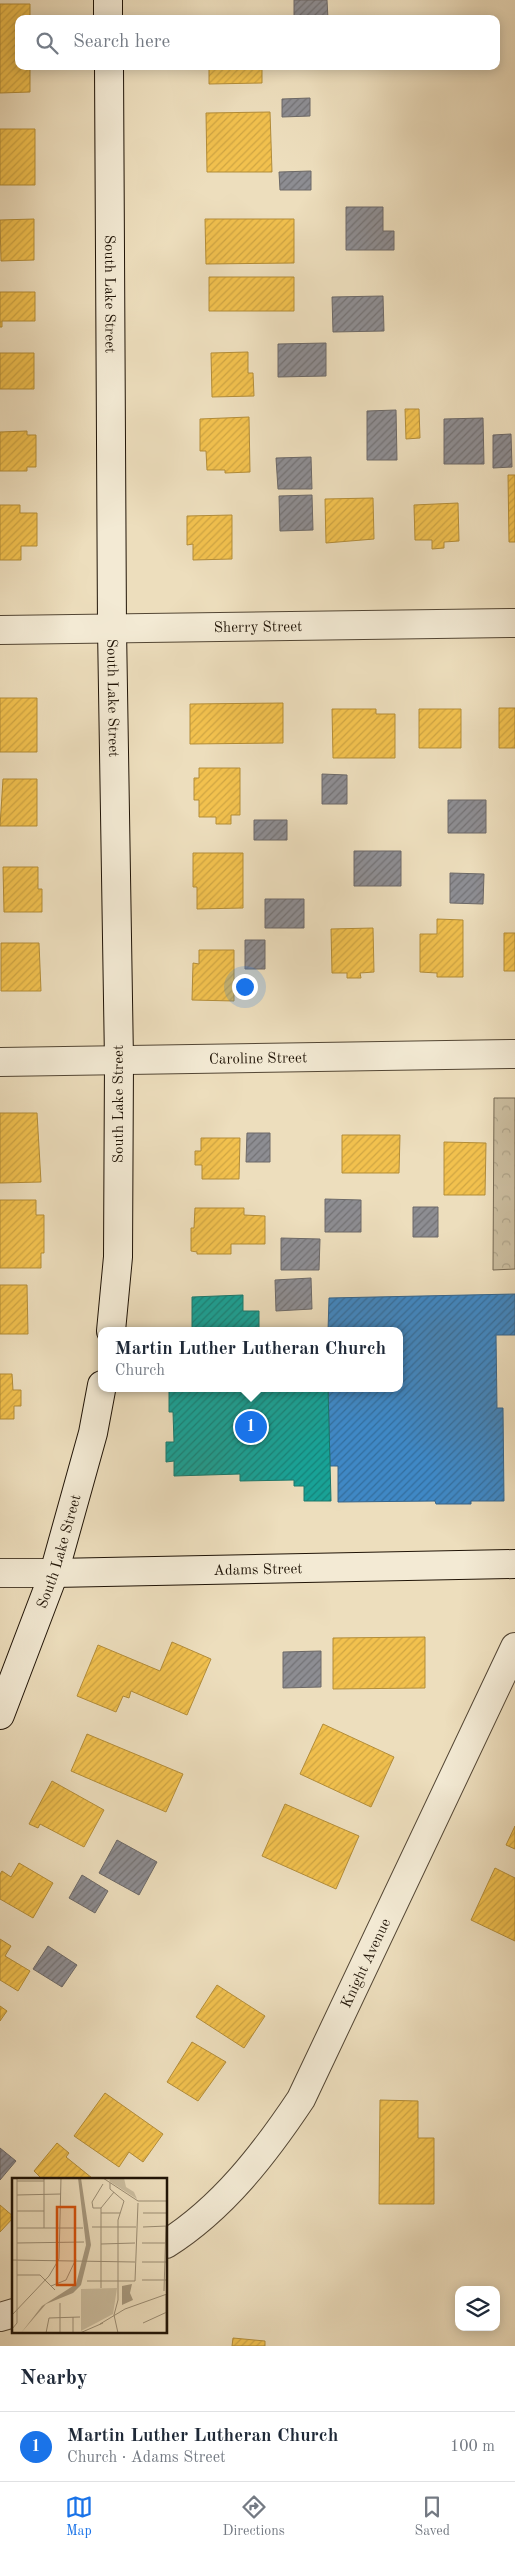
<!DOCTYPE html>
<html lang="en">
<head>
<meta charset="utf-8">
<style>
  body { margin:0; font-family:"Old Standard TT",serif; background:#f6f6f7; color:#1f2937 }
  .controls { position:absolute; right:15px; bottom:15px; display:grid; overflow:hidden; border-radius:10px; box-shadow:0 2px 12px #0003 }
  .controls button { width:45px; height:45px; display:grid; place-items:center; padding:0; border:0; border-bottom:1px solid #e0e1e3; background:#fff; color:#1f2937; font:25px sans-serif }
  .you { position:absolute; left:244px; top:986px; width:18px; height:18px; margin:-12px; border:4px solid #fff; border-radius:50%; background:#1a73e8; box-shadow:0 0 0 8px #1a73e833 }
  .badge { display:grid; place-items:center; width:32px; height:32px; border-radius:50%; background:#1a73e8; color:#fff; font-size:16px; font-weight:700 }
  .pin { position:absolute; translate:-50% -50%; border:2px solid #fff; box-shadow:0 1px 5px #0006 }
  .popup { position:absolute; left:98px; top:1327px; width:305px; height:65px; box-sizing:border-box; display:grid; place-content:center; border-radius:10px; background:#fff; filter:drop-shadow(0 1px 4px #0005); font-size:16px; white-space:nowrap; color:#747a83 }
  .popup b { font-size:19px; color:#1f2937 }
  .popup::after { content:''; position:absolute; left:50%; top:100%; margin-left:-10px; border:10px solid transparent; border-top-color:#fff }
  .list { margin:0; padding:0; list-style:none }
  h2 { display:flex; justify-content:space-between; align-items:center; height:65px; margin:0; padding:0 20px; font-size:21px }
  h2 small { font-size:16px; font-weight:400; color:#747a83 }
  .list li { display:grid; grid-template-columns:32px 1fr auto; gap:15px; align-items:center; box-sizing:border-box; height:70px; padding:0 20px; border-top:1px solid #e0e1e3 }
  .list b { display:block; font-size:19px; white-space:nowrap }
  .list p { margin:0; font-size:16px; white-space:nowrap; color:#747a83 }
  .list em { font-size:16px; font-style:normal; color:#747a83 }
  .icon { flex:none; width:28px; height:28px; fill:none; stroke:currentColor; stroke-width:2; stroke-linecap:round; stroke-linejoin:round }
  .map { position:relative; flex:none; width:515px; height:2346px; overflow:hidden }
  .search { position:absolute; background:#fff; box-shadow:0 2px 12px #0003; left:15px; right:15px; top:15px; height:55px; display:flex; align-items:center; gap:12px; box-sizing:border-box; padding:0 18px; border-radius:10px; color:#747a83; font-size:19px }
  .sheet { height:135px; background:#fff }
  nav { display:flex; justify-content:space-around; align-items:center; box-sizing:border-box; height:70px; border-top:1px solid #e0e1e3; background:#fff; font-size:14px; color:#747a83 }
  nav a { display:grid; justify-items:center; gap:2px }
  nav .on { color:#1a73e8 }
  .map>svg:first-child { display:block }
  .park { fill:url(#park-crowns); stroke:#756852 }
  .homes { fill:url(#homes-hatch); stroke:#b38d39 }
  .schools { fill:url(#schools-hatch); stroke:#36658c }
  .public { fill:url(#public-hatch); stroke:#1a786c }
  .industry { fill:url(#industry-hatch); stroke:#6c6968 }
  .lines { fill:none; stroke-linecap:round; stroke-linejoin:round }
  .street-casing { stroke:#534634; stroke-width:30 }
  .secondary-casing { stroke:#201407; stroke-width:30 }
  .street { stroke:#f3ead4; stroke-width:28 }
  .secondary { stroke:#f3ead4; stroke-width:28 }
  .labels { text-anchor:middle; stroke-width:5; stroke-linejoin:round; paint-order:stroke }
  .street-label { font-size:15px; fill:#201407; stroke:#f3ead4 }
  .inset-road { fill:none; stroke:#9b8d74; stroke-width:1 }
  .view { fill:#d4520c; fill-opacity:0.15; stroke:#d4520c; stroke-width:2.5 }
  .inset-edge { fill:none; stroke:#201407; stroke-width:2.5 }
</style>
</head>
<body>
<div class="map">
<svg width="515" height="2346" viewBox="0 0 515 2346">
  <defs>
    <pattern id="park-crowns" width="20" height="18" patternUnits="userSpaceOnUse" patternTransform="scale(1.25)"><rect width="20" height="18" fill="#cabc9e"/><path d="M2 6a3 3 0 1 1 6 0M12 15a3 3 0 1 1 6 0" fill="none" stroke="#ada187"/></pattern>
    <pattern id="homes-hatch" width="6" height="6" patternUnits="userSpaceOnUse" patternTransform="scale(1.25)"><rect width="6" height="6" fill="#f2c14e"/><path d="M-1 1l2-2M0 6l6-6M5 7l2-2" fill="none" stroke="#cfa543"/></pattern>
    <pattern id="schools-hatch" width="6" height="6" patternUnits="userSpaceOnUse" patternTransform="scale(1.25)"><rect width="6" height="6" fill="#3f88c5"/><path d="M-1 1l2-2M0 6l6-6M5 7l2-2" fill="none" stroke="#346e9e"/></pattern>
    <pattern id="public-hatch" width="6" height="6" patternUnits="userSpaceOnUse" patternTransform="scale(1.25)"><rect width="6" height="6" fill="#17a398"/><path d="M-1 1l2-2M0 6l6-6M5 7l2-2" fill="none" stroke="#14847a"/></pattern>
    <pattern id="industry-hatch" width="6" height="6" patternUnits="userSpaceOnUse" patternTransform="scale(1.25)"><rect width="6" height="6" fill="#8d8d92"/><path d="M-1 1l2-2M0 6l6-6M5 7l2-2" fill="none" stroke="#737275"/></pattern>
  </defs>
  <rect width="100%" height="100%" fill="#eddebd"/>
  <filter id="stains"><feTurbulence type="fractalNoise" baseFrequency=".004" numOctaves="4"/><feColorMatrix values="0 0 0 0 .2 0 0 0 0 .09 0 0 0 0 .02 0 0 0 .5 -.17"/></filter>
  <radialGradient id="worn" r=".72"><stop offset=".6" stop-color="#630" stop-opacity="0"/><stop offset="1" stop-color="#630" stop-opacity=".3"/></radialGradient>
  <path class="park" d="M 494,1098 L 515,1098 L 515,1269 L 493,1270 Z"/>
  <path class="homes" d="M 0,4 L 30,4 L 30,19 L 19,19 L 19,66 L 30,66 L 30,92 L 0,93 Z
    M 209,66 L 262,66 L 262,83 L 209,84 Z
    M 270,112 L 272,172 L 207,172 L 206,113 Z
    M 0,129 L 35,129 L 35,185 L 0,185 Z
    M 34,219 L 34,260 L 1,261 L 0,220 Z
    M 205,219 L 294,219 L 294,263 L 206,264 Z
    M 209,277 L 294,277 L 294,311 L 209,311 Z
    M 0,292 L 35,292 L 35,321 L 2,321 L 2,327 L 0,327 Z
    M 248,352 L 248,373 L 253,373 L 254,396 L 212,397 L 211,353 Z
    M 0,353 L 34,353 L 34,389 L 0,389 Z
    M 405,409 L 419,409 L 420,438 L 406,439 Z
    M 249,417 L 250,472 L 225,473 L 225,470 L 207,470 L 206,451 L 200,451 L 200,419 Z
    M 27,431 L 27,435 L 36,435 L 36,467 L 27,467 L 27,471 L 0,471 L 0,432 Z
    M 508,475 L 515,475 L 515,542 L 509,542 Z
    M 373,498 L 374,539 L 326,543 L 325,499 Z
    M 458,503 L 459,541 L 444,542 L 444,548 L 432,549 L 432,540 L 415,540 L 414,505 Z
    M 0,505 L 20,505 L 20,513 L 37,513 L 37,546 L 21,546 L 21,560 L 0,560 Z
    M 232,515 L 232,559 L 193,560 L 193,544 L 187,545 L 187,516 Z
    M 0,698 L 37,698 L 37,752 L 0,752 Z
    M 283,703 L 283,743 L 190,744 L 190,704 Z
    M 499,708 L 515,708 L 515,748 L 499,748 Z
    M 332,709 L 376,709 L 376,714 L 395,714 L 395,758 L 333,758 Z
    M 419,709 L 461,709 L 461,748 L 419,748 Z
    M 199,768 L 240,768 L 240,815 L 231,815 L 231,824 L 216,824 L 216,817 L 199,817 L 199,800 L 194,800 L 194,778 L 199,778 Z
    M 3,779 L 37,779 L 37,826 L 0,826 Z
    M 193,853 L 243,853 L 243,908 L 197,909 L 197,887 L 193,887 Z
    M 3,867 L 38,867 L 38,889 L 42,889 L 42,912 L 4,912 Z
    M 437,919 L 463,920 L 463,977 L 437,977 L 437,973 L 420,972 L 420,934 L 437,934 Z
    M 373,928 L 374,972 L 360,973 L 361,978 L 347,978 L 347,973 L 332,973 L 331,929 Z
    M 504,933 L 515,933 L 515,971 L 504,971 Z
    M 1,943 L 39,943 L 41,991 L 1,991 Z
    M 199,950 L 234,950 L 234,1001 L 192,1000 L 193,963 L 199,964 Z
    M 0,1113 L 37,1113 L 41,1182 L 0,1183 Z
    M 342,1135 L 400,1135 L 399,1173 L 342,1173 Z
    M 201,1138 L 240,1138 L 239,1179 L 202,1179 L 202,1165 L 195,1165 L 195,1151 L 201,1151 Z
    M 444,1142 L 486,1143 L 485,1195 L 444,1195 Z
    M 0,1200 L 36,1200 L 36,1215 L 44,1215 L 44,1253 L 41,1253 L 41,1268 L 0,1268 Z
    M 195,1208 L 244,1208 L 244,1215 L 265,1216 L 265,1244 L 231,1244 L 231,1254 L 197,1254 L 197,1252 L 191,1251 L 191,1228 L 194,1228 Z
    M 0,1285 L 27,1285 L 28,1334 L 0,1334 Z
    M 0,1374 L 12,1374 L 13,1390 L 21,1390 L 21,1406 L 14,1406 L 14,1419 L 0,1419 Z
    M 425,1637 L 425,1688 L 333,1689 L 333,1638 Z
    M 172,1642 L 211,1659 L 187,1715 L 131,1691 L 129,1698 L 123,1696 L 116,1712 L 77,1696 L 98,1645 L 160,1671 Z
    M 323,1724 L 394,1757 L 371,1807 L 300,1774 Z
    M 87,1734 L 183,1774 L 166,1812 L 71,1771 Z
    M 52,1781 L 104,1810 L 84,1847 L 40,1824 L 38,1828 L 29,1824 Z
    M 285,1804 L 359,1836 L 336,1889 L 262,1856 Z
    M 515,1826 L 515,1849 L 506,1845 Z
    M 19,1863 L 53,1883 L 33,1918 L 0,1899 L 0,1874 L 2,1871 L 11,1877 Z
    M 495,1868 L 515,1878 L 515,1941 L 471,1920 Z
    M 0,1939 L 11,1946 L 5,1956 L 30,1971 L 18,1991 L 0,1980 Z
    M 217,1985 L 265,2016 L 244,2048 L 196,2017 Z
    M 0,2006 L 7,2011 L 0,2021 Z
    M 192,2042 L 226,2062 L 198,2101 L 167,2082 Z
    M 105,2093 L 163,2134 L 143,2162 L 129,2152 L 119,2167 L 74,2136 Z
    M 380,2100 L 418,2101 L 418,2138 L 434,2138 L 434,2204 L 379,2204 Z
    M 57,2143 L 69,2153 L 66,2157 L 92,2178 L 90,2180 L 43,2180 L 34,2171 Z
    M 0,2205 L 14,2217 L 0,2232 Z
    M 233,2338 L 265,2341 L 265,2346 L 232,2346 Z"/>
  <path class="schools" d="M 515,1294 L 515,1335 L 496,1335 L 497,1408 L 503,1408 L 504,1501 L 471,1501 L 471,1504 L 436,1504 L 435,1501 L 338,1502 L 338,1466 L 330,1466 L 328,1388 L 400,1388 L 400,1331 L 328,1331 L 329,1298 Z"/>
  <path class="public" d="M 243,1295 L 243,1311 L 259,1311 L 259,1329 L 203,1331 L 203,1328 L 192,1328 L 192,1297 Z
    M 169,1388 L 328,1388 L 331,1501 L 304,1501 L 304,1486 L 294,1486 L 294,1480 L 240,1481 L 240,1474 L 174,1476 L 174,1461 L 166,1462 L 166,1442 L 174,1442 L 173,1412 L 169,1412 Z"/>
  <path class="industry" d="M 294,0 L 327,0 L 328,19 L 294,19 Z
    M 310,98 L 310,116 L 282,117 L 282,99 Z
    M 311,171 L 311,190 L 280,190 L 279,172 Z
    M 346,207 L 383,207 L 383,231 L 394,231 L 394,250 L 346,250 Z
    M 383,296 L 384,331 L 333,332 L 332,297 Z
    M 326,343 L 326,376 L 278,377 L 278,344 Z
    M 396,410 L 397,460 L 367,460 L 367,411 Z
    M 483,418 L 484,464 L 444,464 L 444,419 Z
    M 511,434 L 512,467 L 493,468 L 493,435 Z
    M 311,457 L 312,489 L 278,489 L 276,458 Z
    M 312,495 L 313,530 L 280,531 L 279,496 Z
    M 322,774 L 347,775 L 347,804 L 322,804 Z
    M 448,800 L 486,800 L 486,833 L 448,833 Z
    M 254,820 L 287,820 L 287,840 L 254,840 Z
    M 354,851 L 401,851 L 401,886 L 354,886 Z
    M 450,873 L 484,874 L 483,904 L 450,903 Z
    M 265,899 L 304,899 L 304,928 L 265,928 Z
    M 245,940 L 265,940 L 265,969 L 245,969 Z
    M 247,1133 L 270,1133 L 270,1162 L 246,1162 Z
    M 325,1199 L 361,1200 L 361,1232 L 325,1232 Z
    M 413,1207 L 438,1207 L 438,1237 L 413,1237 Z
    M 281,1238 L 320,1239 L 319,1270 L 281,1270 Z
    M 311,1278 L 312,1309 L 276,1311 L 275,1280 Z
    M 321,1651 L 321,1687 L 283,1688 L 283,1652 Z
    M 117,1840 L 157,1862 L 139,1895 L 99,1873 Z
    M 82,1875 L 108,1891 L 95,1913 L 69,1898 Z
    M 48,1946 L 77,1965 L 62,1987 L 33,1969 Z
    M 0,2148 L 16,2161 L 0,2180 Z"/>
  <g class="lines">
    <defs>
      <g id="street">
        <path id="s1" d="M 0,630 L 515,623"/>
        <path id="s2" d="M 0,1062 L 515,1054"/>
        <path d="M 0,1573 L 54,1573"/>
        <path id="s3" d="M 166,2244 C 223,2208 265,2153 301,2099 L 515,1647"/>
        <path d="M 0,2317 L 14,2313"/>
      </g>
      <g id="secondary">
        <path d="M 108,0 L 108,19"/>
        <path id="s4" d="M 109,66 L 112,628 L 119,1061 L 118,1257 L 111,1331"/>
        <path id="s5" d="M 54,1573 L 515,1564"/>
        <path id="s6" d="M 0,1715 L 54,1573 L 93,1433 L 102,1385"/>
      </g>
    </defs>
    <use href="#street" class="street-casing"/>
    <use href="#secondary" class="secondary-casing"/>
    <use href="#street" class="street"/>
    <use href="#secondary" class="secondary"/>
  </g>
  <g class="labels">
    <g class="street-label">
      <text dy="5" stroke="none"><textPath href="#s4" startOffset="228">South Lake Street</textPath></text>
      <text dy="5" stroke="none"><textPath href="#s1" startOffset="258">Sherry Street</textPath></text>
      <text dy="5" stroke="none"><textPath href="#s4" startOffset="632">South Lake Street</textPath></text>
      <text dy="5" stroke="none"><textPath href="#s2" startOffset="258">Caroline Street</textPath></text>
      <text transform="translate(118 1104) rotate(-90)" y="5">South Lake Street</text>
      <text dy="5" stroke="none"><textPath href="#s6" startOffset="174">South Lake Street</textPath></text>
      <text dy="5" stroke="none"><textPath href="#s5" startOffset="204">Adams Street</textPath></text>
      <text dy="5" stroke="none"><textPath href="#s3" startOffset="350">Knight Avenue</textPath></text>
    </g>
  </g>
  <g transform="translate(12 2178)">
    <rect width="155" height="155" fill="#eddebd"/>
    <path d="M 99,0 L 112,0 L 114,9 L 122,14 L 125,21 L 97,3 Z" fill="#cabc9e"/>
    <path d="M 105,110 L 101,136 L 69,153 L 69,111 Z" fill="#cabc9e"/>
    <path d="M 66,0 L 69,0 L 79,67 L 69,107 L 61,115 L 34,126 L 9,155 L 30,128 L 64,106 L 74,67 ZM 120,106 L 118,115 L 121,122 L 110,127 L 110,108 Z" fill="#a7997f"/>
    <path class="inset-road" d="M 32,0 L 32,50M 91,0 L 126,23 L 155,23M 5,3 L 32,3M 98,5 L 98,11 L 112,23 L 106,42 L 106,122 L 102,137M 5,17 L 49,16M 89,30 L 81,30 L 80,24 L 91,6M 5,33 L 32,33M 89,35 L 108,35M 131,35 L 155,35M 80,49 L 124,49M 131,49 L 155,48M 5,50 L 71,50M 5,65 L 72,64M 130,65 L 155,65M 89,66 L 123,65M 0,82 L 123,84M 130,84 L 155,84M 5,97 L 28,97 L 43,112M 130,102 L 155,102M 75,103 L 123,103 L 126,25M 39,108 L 54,102 L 64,81M 89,110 L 89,30 L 102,14M 152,113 L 154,48M 154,116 L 154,155M 48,125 L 48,155M 0,137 L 37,98 L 47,81 L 49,0M 102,137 L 106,155M 61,139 L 61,155M 131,145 L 155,134M 88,146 L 113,131 L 155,116M 0,151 L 5,145 L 5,0M 34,155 L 37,140 L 68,139M 68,155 L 91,145"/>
    <path class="view" d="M 45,29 L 63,29 L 63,107 L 45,107 Z"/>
    <rect width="155" height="155" class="inset-edge"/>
  </g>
  <rect width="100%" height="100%" filter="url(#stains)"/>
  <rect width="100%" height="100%" fill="url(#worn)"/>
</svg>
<div class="controls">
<button><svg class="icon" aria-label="layers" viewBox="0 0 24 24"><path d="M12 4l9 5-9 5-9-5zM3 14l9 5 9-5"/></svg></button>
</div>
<div class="you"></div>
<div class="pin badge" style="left:251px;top:1427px">1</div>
<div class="popup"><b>Martin Luther Lutheran Church</b>Church</div>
<div class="search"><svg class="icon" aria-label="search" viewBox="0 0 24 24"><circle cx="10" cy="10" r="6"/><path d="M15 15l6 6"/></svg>Search here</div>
</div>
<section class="sheet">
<h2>Nearby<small></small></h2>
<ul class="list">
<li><span class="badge">1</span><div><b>Martin Luther Lutheran Church</b><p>Church · Adams Street</p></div><em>100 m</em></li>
</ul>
</section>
<nav>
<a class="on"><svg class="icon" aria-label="map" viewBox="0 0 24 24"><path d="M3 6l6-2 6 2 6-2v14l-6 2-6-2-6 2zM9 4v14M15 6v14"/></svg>Map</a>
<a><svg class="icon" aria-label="directions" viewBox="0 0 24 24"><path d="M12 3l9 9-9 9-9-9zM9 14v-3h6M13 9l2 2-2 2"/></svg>Directions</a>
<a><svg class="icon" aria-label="saved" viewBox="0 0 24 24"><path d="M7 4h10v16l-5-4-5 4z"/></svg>Saved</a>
</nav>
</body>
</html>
